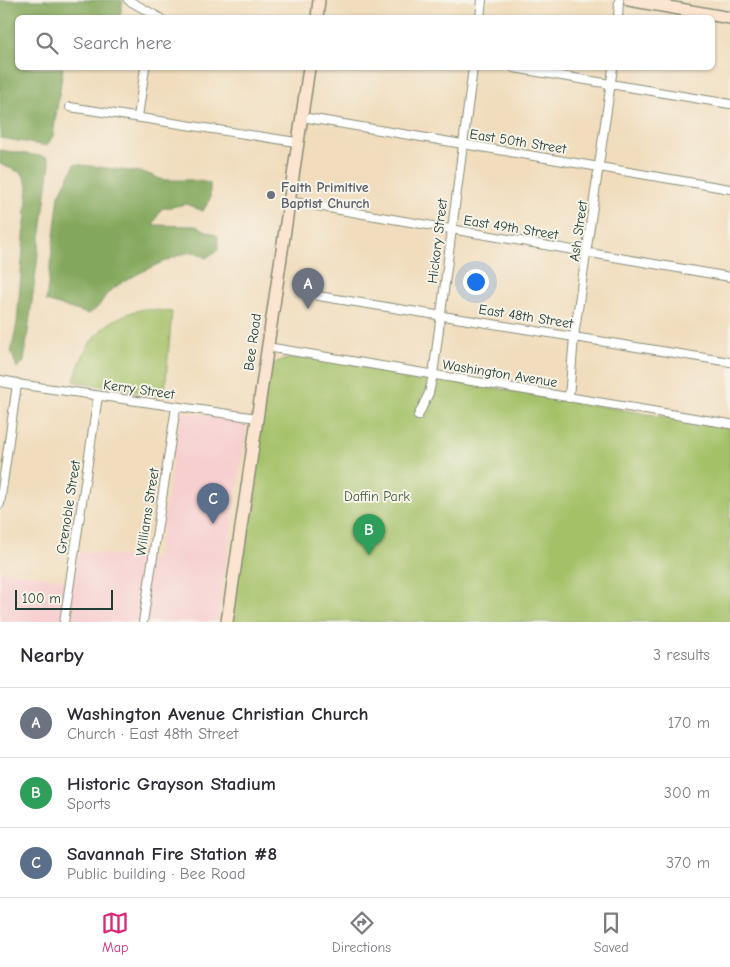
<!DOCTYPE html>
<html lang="en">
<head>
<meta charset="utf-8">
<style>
  body { margin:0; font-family:"Comic Neue",sans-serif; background:#f2f2f3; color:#2b2b33 }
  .scale { position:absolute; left:15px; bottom:12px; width:98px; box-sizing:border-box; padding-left:5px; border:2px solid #1f3d34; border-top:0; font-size:14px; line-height:18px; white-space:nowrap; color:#1f3d34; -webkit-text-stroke:4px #f7f3e8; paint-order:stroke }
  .you { position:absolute; left:475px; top:281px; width:18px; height:18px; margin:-12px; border:4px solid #fff; border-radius:50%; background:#1a73e8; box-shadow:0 0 0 8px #1a73e833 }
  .badge { display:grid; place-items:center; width:32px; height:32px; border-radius:50%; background:#db2777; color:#fff; font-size:16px; font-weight:700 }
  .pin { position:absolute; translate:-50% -41px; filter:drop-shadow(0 1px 2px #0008) }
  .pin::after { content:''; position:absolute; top:26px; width:18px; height:15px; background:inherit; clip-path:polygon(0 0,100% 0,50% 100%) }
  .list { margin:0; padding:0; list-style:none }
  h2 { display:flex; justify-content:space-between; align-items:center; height:65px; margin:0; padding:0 20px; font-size:21px }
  h2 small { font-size:16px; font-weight:400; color:#7c7c81 }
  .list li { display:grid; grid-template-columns:32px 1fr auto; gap:15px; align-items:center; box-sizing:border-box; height:70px; padding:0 20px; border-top:1px solid #e1e1e2 }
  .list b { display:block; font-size:19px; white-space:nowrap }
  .list p { margin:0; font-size:16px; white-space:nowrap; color:#7c7c81 }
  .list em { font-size:16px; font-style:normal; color:#7c7c81 }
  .icon { flex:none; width:28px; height:28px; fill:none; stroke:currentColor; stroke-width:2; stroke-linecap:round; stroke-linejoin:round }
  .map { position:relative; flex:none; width:730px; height:622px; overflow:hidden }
  .search { position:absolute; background:#fff; box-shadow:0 1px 4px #0004; left:15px; right:15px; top:15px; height:55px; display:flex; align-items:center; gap:12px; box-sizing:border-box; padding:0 18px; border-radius:8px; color:#7c7c81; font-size:19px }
  .sheet { height:275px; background:#fff }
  nav { display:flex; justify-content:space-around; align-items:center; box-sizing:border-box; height:70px; border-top:1px solid #e1e1e2; background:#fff; font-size:14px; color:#7c7c81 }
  nav a { display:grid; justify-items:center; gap:2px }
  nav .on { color:#db2777 }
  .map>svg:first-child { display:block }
  .built { fill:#f7cfd0 }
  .green { fill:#a4c168; stroke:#627f4e }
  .forest { fill:#83a75c; stroke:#517248 }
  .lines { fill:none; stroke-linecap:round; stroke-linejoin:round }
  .minor-casing { stroke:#888d78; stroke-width:10 }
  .tertiary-casing { stroke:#888d78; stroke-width:12 }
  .secondary-casing { stroke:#888d78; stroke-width:14 }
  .minor { stroke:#fff; stroke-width:8 }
  .tertiary { stroke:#fff; stroke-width:10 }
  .secondary { stroke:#fce5d0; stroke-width:11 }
  .worship-dot { fill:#6b7280; stroke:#f7f3e8; stroke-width:2 }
  .labels { text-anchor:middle; stroke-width:4; stroke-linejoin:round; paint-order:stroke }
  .street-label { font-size:14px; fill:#1f3d34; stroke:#f7f3e8 }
  .worship-label { font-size:14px; font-weight:bold; fill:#5b616d; stroke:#f7f3e8; text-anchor:start }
  .park-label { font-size:14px; fill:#405e41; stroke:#f7f3e8 }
</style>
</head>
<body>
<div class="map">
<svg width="730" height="622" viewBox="0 0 730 622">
  <rect width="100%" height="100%" fill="#f7f3e8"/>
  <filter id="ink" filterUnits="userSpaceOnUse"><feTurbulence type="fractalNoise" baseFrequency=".02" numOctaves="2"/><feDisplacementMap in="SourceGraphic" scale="10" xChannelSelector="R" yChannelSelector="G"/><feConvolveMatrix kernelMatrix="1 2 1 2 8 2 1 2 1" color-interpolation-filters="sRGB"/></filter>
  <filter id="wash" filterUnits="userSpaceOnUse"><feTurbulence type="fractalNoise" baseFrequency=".0096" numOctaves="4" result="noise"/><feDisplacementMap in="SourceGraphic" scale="20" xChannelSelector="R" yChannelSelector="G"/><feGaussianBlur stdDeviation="1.12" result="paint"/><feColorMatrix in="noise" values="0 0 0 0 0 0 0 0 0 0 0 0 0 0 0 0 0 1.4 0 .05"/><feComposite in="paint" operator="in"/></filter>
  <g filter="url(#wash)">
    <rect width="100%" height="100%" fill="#f1ddbd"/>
    <path class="built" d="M 181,411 L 247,422 L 217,622 L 0,622 L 0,570 L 74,581 L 78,551 L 157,560 Z"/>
    <path class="green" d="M 144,309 L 172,312 L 165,391 L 158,395 L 74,381 C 85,341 103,318 144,309 Z
      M 304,356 L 730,428 L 730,622 L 230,622 L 269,367 L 279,361 Z"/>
    <path class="forest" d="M 0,0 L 123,0 L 120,17 L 18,18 L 18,68 L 63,68 L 53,136 L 47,146 L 0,138 Z
      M 0,150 L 47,157 L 50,164 L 24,362 L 17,368 L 11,351 L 17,323 L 28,186 L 22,173 L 0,164 Z
      M 75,164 L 146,173 L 163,180 L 191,180 L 210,183 L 210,199 L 203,211 L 186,204 L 161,209 L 153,225 L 196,226 L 218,236 L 218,250 L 206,258 C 202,256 197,252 192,252 C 178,253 120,281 109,292 C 99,302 103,306 88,314 L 46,301 L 59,195 Z"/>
  </g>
  <g filter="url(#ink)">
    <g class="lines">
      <defs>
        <path id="minor" d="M 128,0 L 160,18
          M 480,18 L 482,0
          M 618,18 L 619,0
          M 514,68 L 730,104
          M 70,107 L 296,142
          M 138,117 L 145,68
          M 302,117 L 730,189
          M 288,201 L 730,277
          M 318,296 L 730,362
          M 267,347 L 730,424
          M 569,398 L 574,337 L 613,68
          M 418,416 L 429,393 L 433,375 L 473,68
          M 0,504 L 17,384 L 257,418
          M 64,622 L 98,396
          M 143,622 L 176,407"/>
        <path id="tertiary" d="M 0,381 L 17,384"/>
        <path id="secondary" d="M 629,0 L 730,18
          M 317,18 L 319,0
          M 227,622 L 309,68"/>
      </defs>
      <use href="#minor" class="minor-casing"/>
      <use href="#tertiary" class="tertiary-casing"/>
      <use href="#secondary" class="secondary-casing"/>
      <use href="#minor" class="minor"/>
      <use href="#tertiary" class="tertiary"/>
      <use href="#secondary" class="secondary"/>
    </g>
  </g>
  <circle class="worship-dot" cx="271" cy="195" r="5"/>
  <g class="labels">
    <g class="street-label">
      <text transform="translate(518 141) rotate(9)" y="5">East 50th Street</text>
      <text transform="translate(511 227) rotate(9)" y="5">East 49th Street</text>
      <text transform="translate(578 231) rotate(-82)" y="5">Ash Street</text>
      <text transform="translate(437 241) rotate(-83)" y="5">Hickory Street</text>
      <text transform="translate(526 316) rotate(9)" y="5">East 48th Street</text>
      <text transform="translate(252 342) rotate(-82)" y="5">Bee Road</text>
      <text transform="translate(500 373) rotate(9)" y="5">Washington Avenue</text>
      <text transform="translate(139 389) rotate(8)" y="5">Kerry Street</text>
      <text transform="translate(68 507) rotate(-81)" y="5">Grenoble Street</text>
      <text transform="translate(147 512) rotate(-81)" y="5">Williams Street</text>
    </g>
    <g class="worship-label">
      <text x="281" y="192">Faith Primitive<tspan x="281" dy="16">Baptist Church</tspan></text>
    </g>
    <g class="park-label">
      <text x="377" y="501">Daffin Park</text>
    </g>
  </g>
</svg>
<div class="scale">100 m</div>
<div class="you"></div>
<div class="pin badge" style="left:308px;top:309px;background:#6b7280">A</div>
<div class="pin badge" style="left:369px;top:555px;background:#2e9e5b">B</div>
<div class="pin badge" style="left:213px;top:524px;background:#5c6f8a">C</div>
<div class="search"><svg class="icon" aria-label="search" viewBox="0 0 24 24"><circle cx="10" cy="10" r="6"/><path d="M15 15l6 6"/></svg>Search here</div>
</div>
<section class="sheet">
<h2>Nearby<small>3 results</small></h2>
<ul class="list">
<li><span class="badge" style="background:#6b7280">A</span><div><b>Washington Avenue Christian Church</b><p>Church · East 48th Street</p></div><em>170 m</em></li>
<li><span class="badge" style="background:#2e9e5b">B</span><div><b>Historic Grayson Stadium</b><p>Sports</p></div><em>300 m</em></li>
<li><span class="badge" style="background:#5c6f8a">C</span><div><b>Savannah Fire Station #8</b><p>Public building · Bee Road</p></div><em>370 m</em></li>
</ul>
</section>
<nav>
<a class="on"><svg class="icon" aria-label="map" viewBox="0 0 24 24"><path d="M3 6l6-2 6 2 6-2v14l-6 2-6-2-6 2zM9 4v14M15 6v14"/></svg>Map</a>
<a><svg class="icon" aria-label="directions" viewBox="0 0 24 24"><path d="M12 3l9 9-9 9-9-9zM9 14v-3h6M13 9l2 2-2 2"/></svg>Directions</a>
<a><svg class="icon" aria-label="saved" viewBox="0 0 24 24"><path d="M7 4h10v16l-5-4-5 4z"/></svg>Saved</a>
</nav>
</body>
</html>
